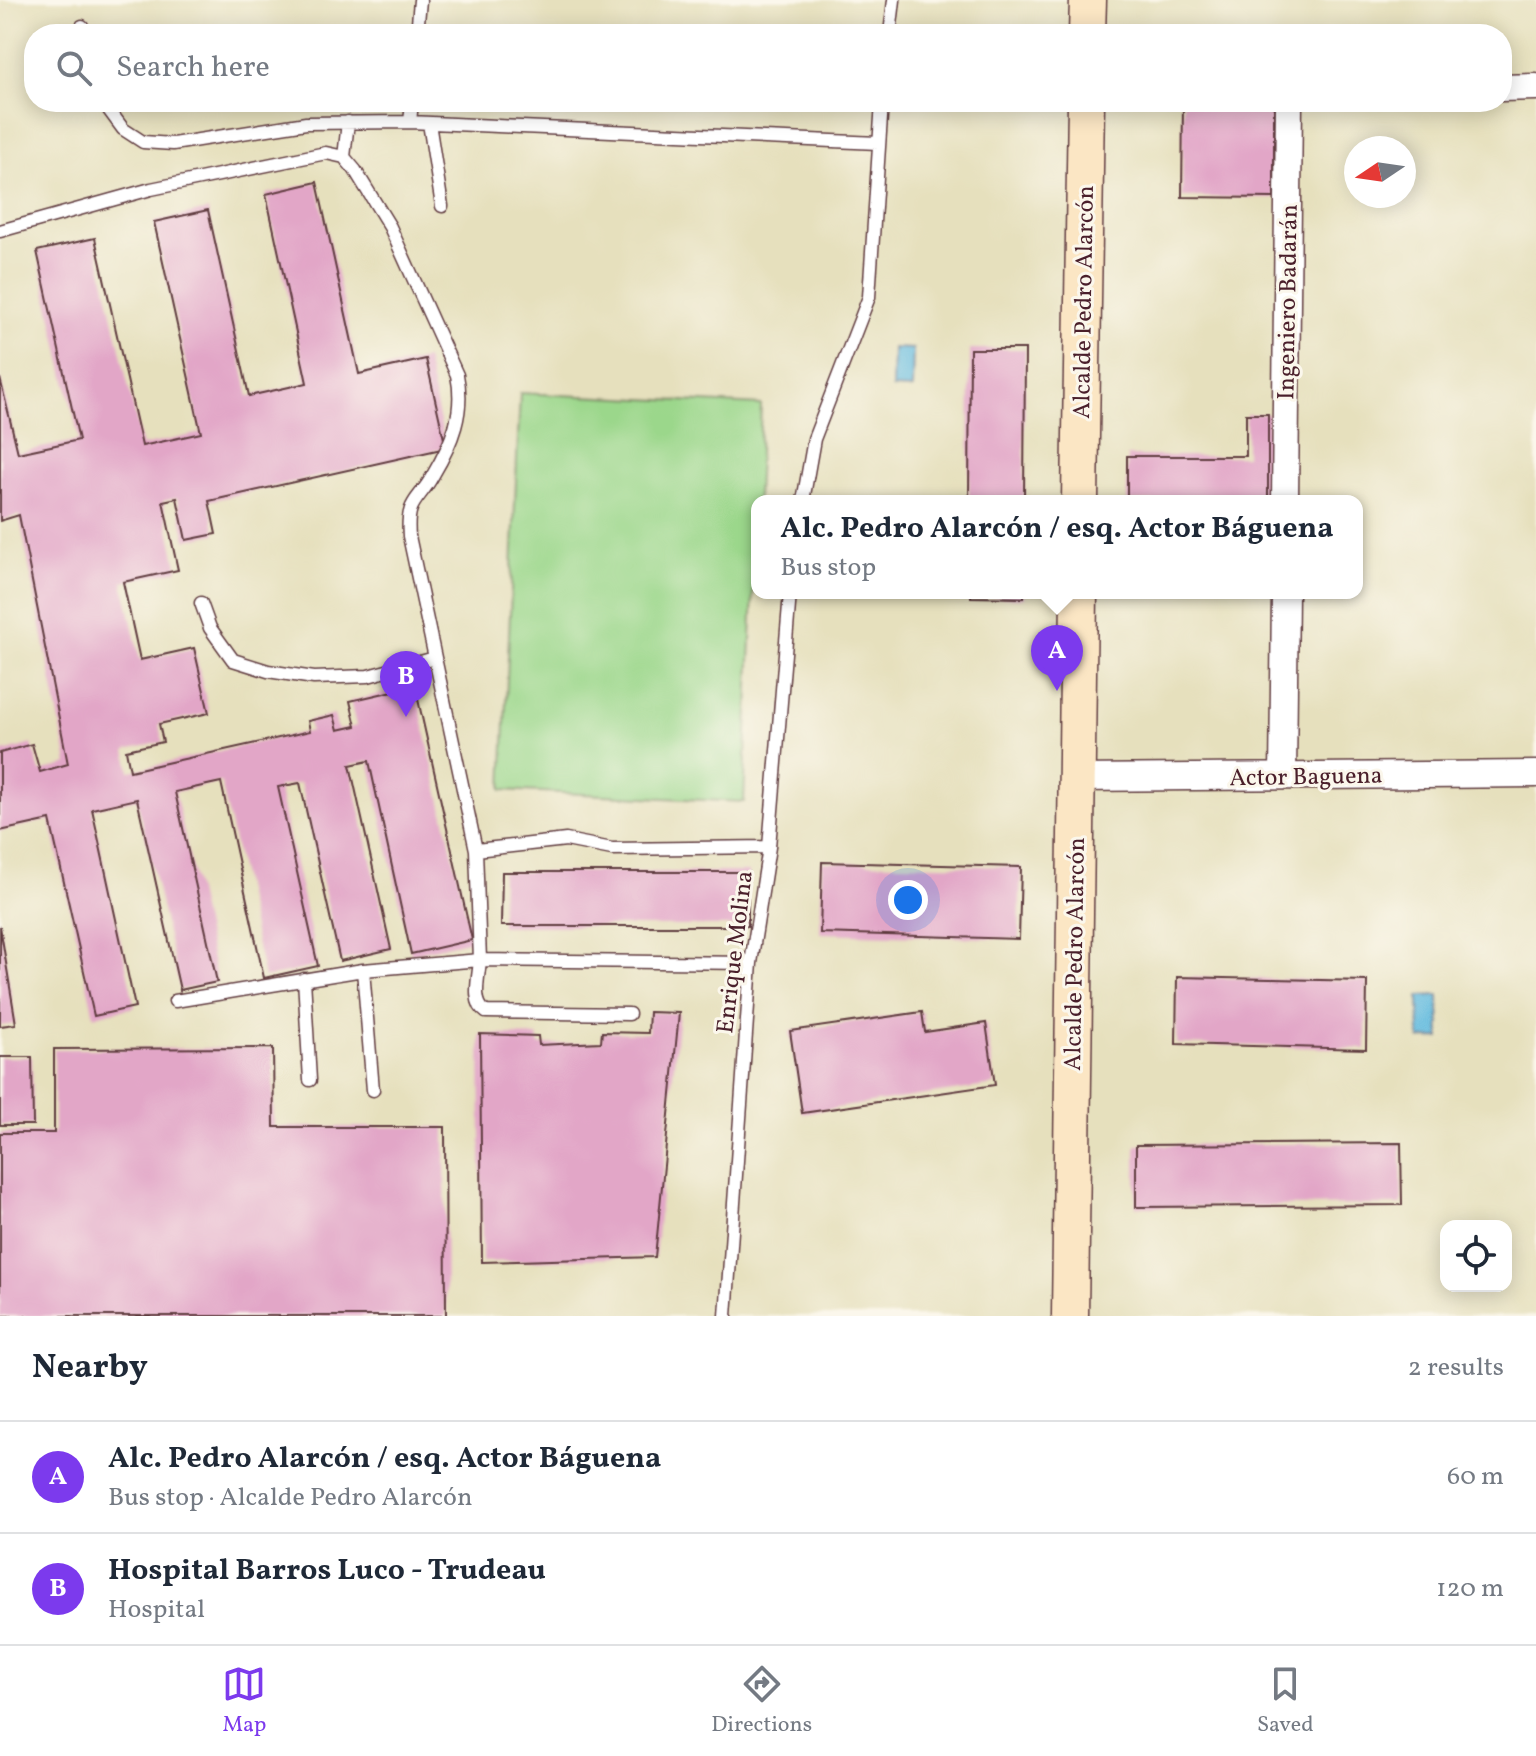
<!DOCTYPE html>
<html lang="en">
<head>
<meta charset="utf-8">
<style>
  body { margin:0; font-family:Vollkorn,serif; background:#f6f6f7; color:#1f2937 }
  .controls { position:absolute; right:24px; bottom:24px; display:grid; overflow:hidden; border-radius:16px; box-shadow:0 4px 20px #0003 }
  .controls button { width:72px; height:72px; display:grid; place-items:center; padding:0; border:0; border-bottom:2px solid #e0e1e3; background:#fff; color:#1f2937; font:40px sans-serif }
  .compass { position:absolute; left:1344px; top:136px; width:72px; height:72px; border-radius:50%; background:#fff; box-shadow:0 4px 20px #0003; rotate:257deg }
  .you { position:absolute; left:908px; top:900px; width:28px; height:28px; margin:-20px; border:6px solid #fff; border-radius:50%; background:#1a73e8; box-shadow:0 0 0 12px #1a73e833 }
  .badge { display:grid; place-items:center; width:52px; height:52px; border-radius:50%; background:#7c3aed; color:#fff; font-size:26px; font-weight:700 }
  .pin { position:absolute; translate:-50% -66px; filter:drop-shadow(0 2px 4px #0008) }
  .pin::after { content:''; position:absolute; top:42px; width:28px; height:24px; background:inherit; clip-path:polygon(0 0,100% 0,50% 100%) }
  .popup { position:absolute; left:751px; top:495px; width:612px; height:104px; box-sizing:border-box; display:grid; place-content:center; border-radius:16px; background:#fff; filter:drop-shadow(0 2px 6px #0005); font-size:26px; white-space:nowrap; color:#747a83 }
  .popup b { font-size:30px; color:#1f2937 }
  .popup::after { content:''; position:absolute; left:50%; top:100%; margin-left:-16px; border:16px solid transparent; border-top-color:#fff }
  .list { margin:0; padding:0; list-style:none }
  h2 { display:flex; justify-content:space-between; align-items:center; height:104px; margin:0; padding:0 32px; font-size:34px }
  h2 small { font-size:26px; font-weight:400; color:#747a83 }
  .list li { display:grid; grid-template-columns:52px 1fr auto; gap:24px; align-items:center; box-sizing:border-box; height:112px; padding:0 32px; border-top:2px solid #e0e1e3 }
  .list b { display:block; font-size:30px; white-space:nowrap }
  .list p { margin:0; font-size:26px; white-space:nowrap; color:#747a83 }
  .list em { font-size:26px; font-style:normal; color:#747a83 }
  .icon { flex:none; width:44px; height:44px; fill:none; stroke:currentColor; stroke-width:2; stroke-linecap:round; stroke-linejoin:round }
  .map { position:relative; flex:none; width:1536px; height:1316px; overflow:hidden }
  .search { position:absolute; background:#fff; box-shadow:0 4px 20px #0003; left:24px; right:24px; top:24px; height:88px; display:flex; align-items:center; gap:20px; box-sizing:border-box; padding:0 28px; border-radius:32px; color:#747a83; font-size:30px }
  .sheet { height:328px; background:#fff }
  nav { display:flex; justify-content:space-around; align-items:center; box-sizing:border-box; height:112px; border-top:2px solid #e0e1e3; background:#fff; font-size:22px; color:#747a83 }
  nav a { display:grid; justify-items:center; gap:4px }
  nav .on { color:#7c3aed }
  .map>svg:first-child { display:block }
  .green { fill:#9bd78b; stroke:#727b5b; stroke-width:2 }
  .water { fill:#61bade; stroke:#566c84; stroke-width:2 }
  .building { fill:#e2a6c7 }
  .lines { fill:none; stroke-linecap:round; stroke-linejoin:round }
  .lane-casing { stroke:#613c41; stroke-width:15 }
  .street-casing { stroke:#613c41; stroke-width:29 }
  .secondary-casing { stroke:#613c41; stroke-width:39 }
  .lane { stroke:#fff; stroke-width:12 }
  .street { stroke:#fff; stroke-width:26 }
  .secondary { stroke:#fbe6c4; stroke-width:36 }
  .labels { text-anchor:middle; stroke-width:6; stroke-linejoin:round; paint-order:stroke }
  .street-label { font-size:24px; fill:#4a1f2b; stroke:#fbf7ec }
</style>
</head>
<body>
<div class="map">
<svg width="1536" height="1316" viewBox="0 0 1536 1316">
  <rect width="100%" height="100%" fill="#fbf7ec"/>
  <filter id="ink" filterUnits="userSpaceOnUse"><feTurbulence type="fractalNoise" baseFrequency=".0125" numOctaves="2"/><feDisplacementMap in="SourceGraphic" scale="16" xChannelSelector="R" yChannelSelector="G"/><feConvolveMatrix kernelMatrix="1 2 1 2 8 2 1 2 1" color-interpolation-filters="sRGB"/></filter>
  <filter id="wash" filterUnits="userSpaceOnUse"><feTurbulence type="fractalNoise" baseFrequency=".006" numOctaves="4" result="noise"/><feDisplacementMap in="SourceGraphic" scale="32" xChannelSelector="R" yChannelSelector="G"/><feGaussianBlur stdDeviation="1.8" result="paint"/><feColorMatrix in="noise" values="0 0 0 0 0 0 0 0 0 0 0 0 0 0 0 0 0 1.4 0 .05"/><feComposite in="paint" operator="in"/></filter>
  <g filter="url(#wash)">
    <rect width="100%" height="100%" fill="#e6e0bd"/>
    <path class="green" d="M 520,393 L 761,405 L 744,802 L 502,790 Z"/>
    <path class="water" d="M 893,348 L 913,349 L 912,389 L 892,388 Z
      M 1439,995 L 1440,1038 L 1420,1039 L 1419,996 Z"/>
    <g id="blocks">
      <path class="building" d="M 1183,102 L 1274,102 L 1274,198 L 1182,197 Z
        M 317,182 L 359,374 L 426,359 L 446,448 L 209,501 L 216,534 L 186,540 L 177,498 L 163,501 L 178,570 L 123,582 L 140,660 L 194,648 L 209,713 L 159,724 L 163,742 L 126,750 L 130,771 L 310,731 L 308,721 L 334,715 L 338,730 L 356,726 L 350,701 L 415,686 L 472,940 L 411,954 L 369,761 L 350,765 L 391,949 L 340,961 L 300,783 L 278,787 L 318,966 L 264,978 L 221,782 L 175,792 L 217,982 L 180,990 L 137,799 L 92,809 L 135,1007 L 94,1016 L 50,820 L 0,831 L 0,753 L 32,744 L 40,772 L 68,764 L 19,515 L 0,521 L 0,378 L 18,453 L 79,440 L 37,251 L 95,238 L 142,446 L 201,433 L 154,222 L 208,210 L 249,396 L 307,383 L 266,194 Z
        M 970,349 L 1025,349 L 1024,501 L 969,501 Z
        M 1246,414 L 1268,414 L 1268,501 L 1127,501 L 1127,456 L 1246,456 Z
        M 971,593 L 1024,593 L 1024,598 L 971,597 Z
        M 822,862 L 1021,867 L 1019,939 L 820,933 Z
        M 502,872 L 748,872 L 748,926 L 501,926 Z
        M 0,926 L 16,1024 L 0,1026 Z
        M 1177,977 L 1367,981 L 1366,1049 L 1176,1044 Z
        M 649,1012 L 679,1013 L 655,1257 L 482,1262 L 480,1034 L 538,1036 L 539,1045 L 601,1042 L 602,1032 L 648,1033 Z
        M 922,1012 L 925,1032 L 986,1023 L 995,1085 L 802,1113 L 790,1031 Z
        M 273,1048 L 274,1127 L 445,1127 L 446,1316 L 0,1316 L 0,1133 L 54,1133 L 54,1049 Z
        M 0,1057 L 32,1057 L 33,1125 L 0,1125 Z
        M 1401,1143 L 1402,1205 L 1136,1207 L 1136,1145 Z"/>
    </g>
  </g>
  <g filter="url(#ink)">
    <use href="#blocks" fill-opacity="0" stroke="#613c41" stroke-width="2"/>
    <g class="lines">
      <defs>
        <path id="lane" d="M 82,26 L 84,34
          M 417,34 L 420,0
          M 890,34 L 894,0
          M 107,102 L 109,110 L 123,129 L 143,142 L 173,144 L 306,123 L 410,122 L 878,143
          M 410,122 L 412,102
          M 429,123 L 442,206
          M 344,157 L 348,122
          M 0,231 L 151,189 L 326,153 L 344,157 L 355,170 L 390,227 L 457,375 C 465,412 452,443 433,475 C 418,503 406,499 409,536 L 476,850 L 480,960 L 751,963
          M 803,501 L 814,439 L 869,297 L 882,102
          M 201,603 L 210,628 L 233,660 L 268,671 L 314,678 L 368,676 L 435,658
          M 476,850 L 566,840 L 612,849 L 769,847
          M 363,970 L 373,1090
          M 304,979 L 310,1080
          M 175,1001 L 363,970 L 480,960 C 479,976 471,1003 486,1012 L 629,1014
          M 726,1316 L 751,963 L 769,847 L 790,593"/>
        <path id="street" d="M 1502,88 L 1536,87
          M 1285,501 L 1289,102
          M 1283,776 L 1285,593
          M 1076,778 L 1536,774"/>
        <path id="secondary" d="M 1087,34 L 1088,0
          M 1080,501 L 1086,102
          M 1070,1316 L 1079,593"/>
      </defs>
      <use href="#lane" class="lane-casing"/>
      <use href="#street" class="street-casing"/>
      <use href="#secondary" class="secondary-casing"/>
      <use href="#lane" class="lane"/>
      <use href="#street" class="street"/>
      <use href="#secondary" class="secondary"/>
    </g>
  </g>
  <g class="labels">
    <g class="street-label">
      <text transform="translate(1083 302) rotate(-89)" y="8">Alcalde Pedro Alarcón</text>
      <text transform="translate(1287 302) rotate(-89)" y="8">Ingeniero Badarán</text>
      <text transform="translate(1306 776) rotate(-1)" y="8">Actor Baguena</text>
      <text transform="translate(734 952) rotate(-83)" y="8">Enrique Molina</text>
      <text transform="translate(1074 954) rotate(-89)" y="8">Alcalde Pedro Alarcón</text>
    </g>
  </g>
</svg>
<div class="controls">
<button><svg class="icon" aria-label="locate" viewBox="0 0 24 24"><circle cx="12" cy="12" r="6"/><path d="M12 2v4M12 18v4M2 12h4M18 12h4"/></svg></button>
</div>
<svg class="compass" viewBox="-18 -18 36 36"><path d="M0-13l5 13h-10z" fill="#e53935"/><path d="M0 13l5-13h-10z" fill="#747a83"/></svg>
<div class="you"></div>
<div class="pin badge" style="left:1057px;top:691px">A</div>
<div class="popup"><b>Alc. Pedro Alarcón / esq. Actor Báguena</b>Bus stop</div>
<div class="pin badge" style="left:406px;top:717px">B</div>
<div class="search"><svg class="icon" aria-label="search" viewBox="0 0 24 24"><circle cx="10" cy="10" r="6"/><path d="M15 15l6 6"/></svg>Search here</div>
</div>
<section class="sheet">
<h2>Nearby<small>2 results</small></h2>
<ul class="list">
<li><span class="badge">A</span><div><b>Alc. Pedro Alarcón / esq. Actor Báguena</b><p>Bus stop · Alcalde Pedro Alarcón</p></div><em>60 m</em></li>
<li><span class="badge">B</span><div><b>Hospital Barros Luco - Trudeau</b><p>Hospital</p></div><em>120 m</em></li>
</ul>
</section>
<nav>
<a class="on"><svg class="icon" aria-label="map" viewBox="0 0 24 24"><path d="M3 6l6-2 6 2 6-2v14l-6 2-6-2-6 2zM9 4v14M15 6v14"/></svg>Map</a>
<a><svg class="icon" aria-label="directions" viewBox="0 0 24 24"><path d="M12 3l9 9-9 9-9-9zM9 14v-3h6M13 9l2 2-2 2"/></svg>Directions</a>
<a><svg class="icon" aria-label="saved" viewBox="0 0 24 24"><path d="M7 4h10v16l-5-4-5 4z"/></svg>Saved</a>
</nav>
</body>
</html>
